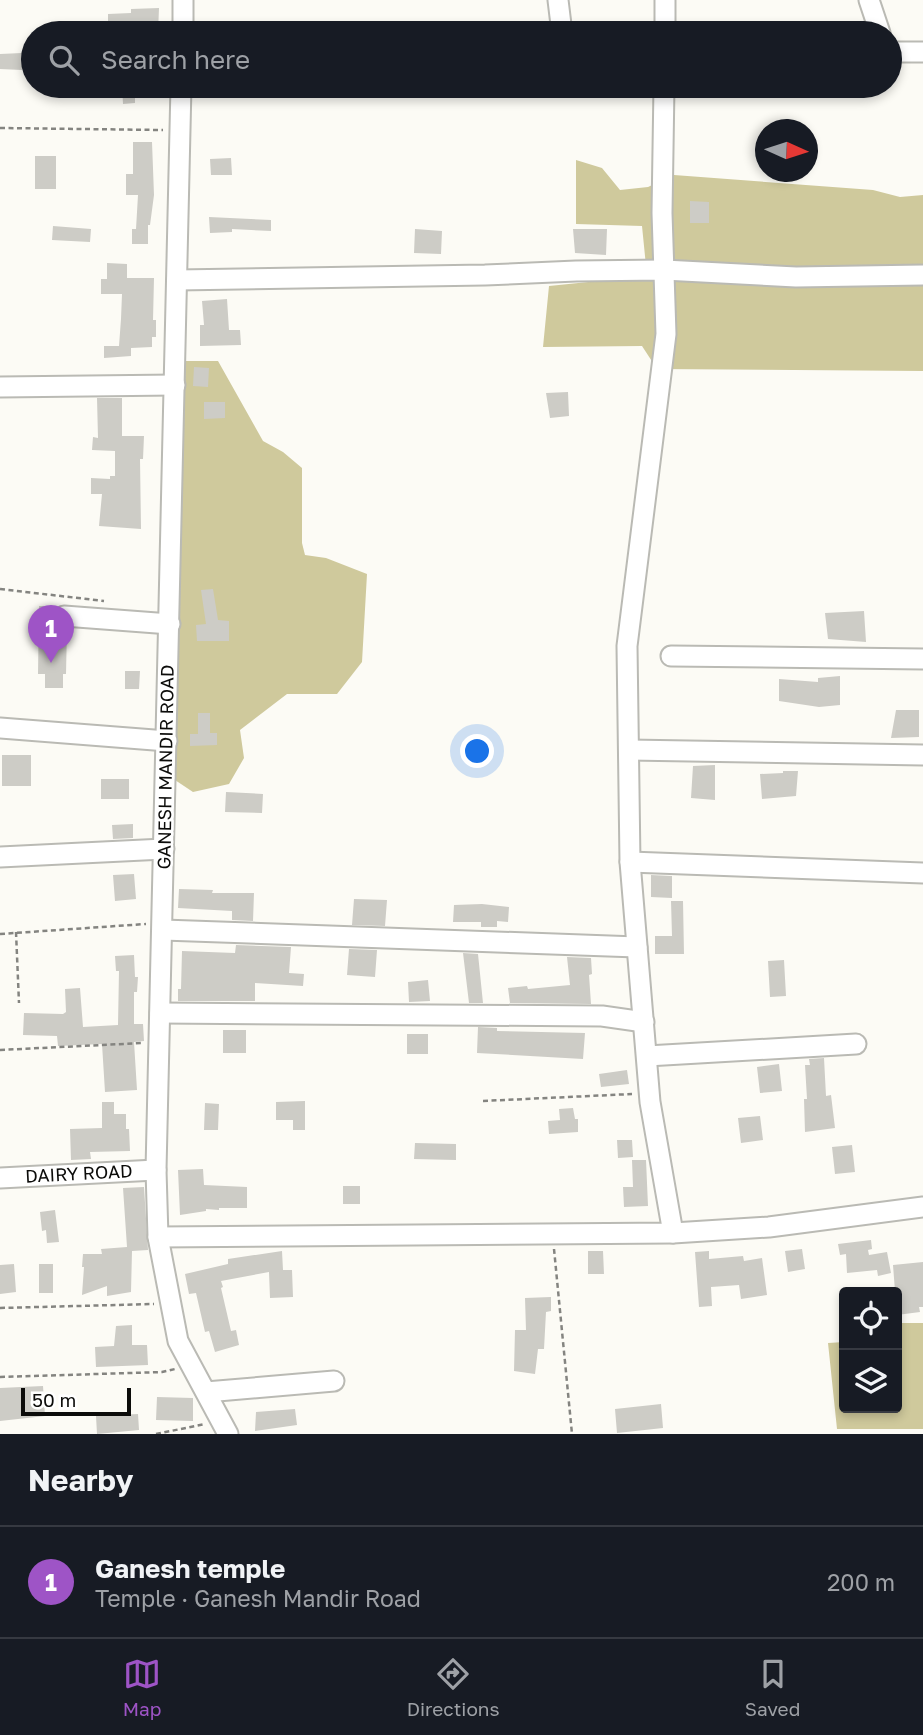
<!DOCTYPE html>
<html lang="en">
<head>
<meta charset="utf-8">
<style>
  body { margin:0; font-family:"Golos Text",sans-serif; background:#20242c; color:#f1f3f6 }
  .controls { position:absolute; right:21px; bottom:21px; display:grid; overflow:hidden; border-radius:7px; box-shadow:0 4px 10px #0003 }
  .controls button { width:63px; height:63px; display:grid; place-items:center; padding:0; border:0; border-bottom:2px solid #363941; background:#171b24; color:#f1f3f6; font:35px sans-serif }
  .compass { position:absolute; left:755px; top:119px; width:63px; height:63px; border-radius:50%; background:#171b24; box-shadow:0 4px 10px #0003; rotate:93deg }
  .scale { position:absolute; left:21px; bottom:18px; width:110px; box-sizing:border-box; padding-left:7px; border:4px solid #0c0c0a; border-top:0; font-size:19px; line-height:24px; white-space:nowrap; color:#0c0c0a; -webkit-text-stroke:5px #fff; paint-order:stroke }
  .you { position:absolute; left:478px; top:752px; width:24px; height:24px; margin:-18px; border:5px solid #fff; border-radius:50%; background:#1a73e8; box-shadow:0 0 0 10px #1a73e833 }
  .badge { display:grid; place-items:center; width:46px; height:46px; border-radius:50%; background:#9e54c6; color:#fff; font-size:23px; font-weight:700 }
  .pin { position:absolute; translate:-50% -58px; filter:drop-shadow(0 2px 4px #0008) }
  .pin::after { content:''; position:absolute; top:37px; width:24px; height:21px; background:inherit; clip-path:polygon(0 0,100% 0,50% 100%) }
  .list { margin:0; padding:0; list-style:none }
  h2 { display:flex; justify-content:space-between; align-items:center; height:91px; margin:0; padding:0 28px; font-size:30px }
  h2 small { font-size:23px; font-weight:400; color:#9ea1a6 }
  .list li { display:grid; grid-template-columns:46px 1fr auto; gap:21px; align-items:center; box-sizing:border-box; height:112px; padding:0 28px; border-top:2px solid #363941 }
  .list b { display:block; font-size:26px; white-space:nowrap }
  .list p { margin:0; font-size:23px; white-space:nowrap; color:#9ea1a6 }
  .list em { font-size:23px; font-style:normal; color:#9ea1a6 }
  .icon { flex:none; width:38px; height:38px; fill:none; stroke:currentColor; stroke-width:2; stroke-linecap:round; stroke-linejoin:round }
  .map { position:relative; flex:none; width:923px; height:1434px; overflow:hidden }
  .search { position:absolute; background:#171b24; box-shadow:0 4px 10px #0003; left:21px; right:21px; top:21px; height:77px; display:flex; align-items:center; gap:18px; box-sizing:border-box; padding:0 24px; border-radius:38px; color:#9ea1a6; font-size:26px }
  .sheet { height:203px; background:#171b24 }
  nav { display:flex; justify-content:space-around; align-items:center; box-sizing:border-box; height:98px; border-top:2px solid #363941; background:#171b24; font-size:19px; color:#9ea1a6 }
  nav a { display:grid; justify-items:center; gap:4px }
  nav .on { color:#9e54c6 }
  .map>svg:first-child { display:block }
  .green { fill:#cfc99c }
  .building { fill:#cdccc6 }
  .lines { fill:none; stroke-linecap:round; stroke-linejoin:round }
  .minor-casing { stroke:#babab4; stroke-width:23 }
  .path { stroke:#848480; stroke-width:2.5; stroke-dasharray:5 3.5; stroke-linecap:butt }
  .minor { stroke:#fff; stroke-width:19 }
  .labels { text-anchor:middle; stroke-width:5; stroke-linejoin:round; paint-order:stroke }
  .street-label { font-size:18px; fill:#0c0c0a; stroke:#fff }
</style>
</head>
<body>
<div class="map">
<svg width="923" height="1434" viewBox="0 0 923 1434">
  <rect width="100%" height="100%" fill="#fcfbf5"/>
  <path class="green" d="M 576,160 L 602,168 L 620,190 L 648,187 L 674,175 L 873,190 L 900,197 L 923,195 L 923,371 L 657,369 L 642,346 L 543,347 L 549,286 L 647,276 L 642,226 L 576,224 Z
    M 185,361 L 218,361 L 263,441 L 283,452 L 302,468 L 302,543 L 305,555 L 326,558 L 367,574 L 362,662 L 337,694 L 287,694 L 240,730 L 244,758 L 229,784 L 193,792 L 175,780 Z
    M 897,1323 L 923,1323 L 923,1429 L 837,1429 L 828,1343 L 844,1342 L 844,1408 L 897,1408 Z"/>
  <path class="building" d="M 159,8 L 158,33 L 108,33 L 108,14 L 131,13 L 131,9 Z
    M 22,53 L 22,70 L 0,69 L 0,54 Z
    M 122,86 L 169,86 L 169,96 L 135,97 L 135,103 L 123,104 Z
    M 133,142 L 152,142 L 154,195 L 150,225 L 148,225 L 148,244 L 132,244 L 132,229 L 136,229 L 138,195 L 126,195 L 126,174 L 133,174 Z
    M 35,156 L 56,156 L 56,189 L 35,189 Z
    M 231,158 L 232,175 L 211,175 L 210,159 Z
    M 690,201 L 709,202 L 709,223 L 690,223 Z
    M 209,217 L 271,220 L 271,231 L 232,229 L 232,232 L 210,233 Z
    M 53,226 L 91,229 L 90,242 L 52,240 Z
    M 415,229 L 442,231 L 441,254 L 414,253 Z
    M 573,229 L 607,229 L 606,255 L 575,253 Z
    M 107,263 L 127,264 L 127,278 L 154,278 L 153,320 L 156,320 L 156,337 L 152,337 L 152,347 L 131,348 L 131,356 L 104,358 L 104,346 L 119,346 L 121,319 L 122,294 L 101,294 L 101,279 L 107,279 Z
    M 227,299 L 229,330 L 240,330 L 241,345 L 200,346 L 200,325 L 204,325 L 202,301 Z
    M 194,367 L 209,368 L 208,387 L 193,386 Z
    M 568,392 L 569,416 L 550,418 L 546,393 Z
    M 97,398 L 122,398 L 122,436 L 144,436 L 143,459 L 140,459 L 141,529 L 99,526 L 102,494 L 91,494 L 91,478 L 110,479 L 110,476 L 115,476 L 115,451 L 92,450 L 93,437 L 98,438 Z
    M 204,402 L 225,402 L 225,418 L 204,419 Z
    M 213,589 L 218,620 L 229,621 L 229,641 L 197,641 L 196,625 L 206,624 L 201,590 Z
    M 39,606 L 57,606 L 52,614 L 53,621 L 58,626 L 67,628 L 66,674 L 63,674 L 63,688 L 45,688 L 45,674 L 38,674 Z
    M 864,611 L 866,642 L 828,639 L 825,613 Z
    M 125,671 L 140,671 L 139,689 L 125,689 Z
    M 840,676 L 840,705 L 819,707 L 779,701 L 779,679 L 818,682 L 818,678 Z
    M 896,710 L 919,710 L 919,737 L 891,738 Z
    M 198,713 L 210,713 L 210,733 L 217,733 L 217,745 L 190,746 L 190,734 L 198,734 Z
    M 2,755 L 31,755 L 31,786 L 2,786 Z
    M 715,765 L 715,800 L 691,798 L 693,766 Z
    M 783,771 L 798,771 L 796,796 L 762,799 L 760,774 L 783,773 Z
    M 101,779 L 129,779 L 129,799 L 101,799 Z
    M 226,792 L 263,794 L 262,813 L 225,812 Z
    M 133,824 L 133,838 L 113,839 L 112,825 Z
    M 134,874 L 136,899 L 115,901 L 113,875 Z
    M 651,875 L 672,876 L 672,898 L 651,897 Z
    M 179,889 L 213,890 L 212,893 L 254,893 L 253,921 L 232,920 L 232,911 L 178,908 Z
    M 354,899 L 387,900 L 385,926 L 352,925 Z
    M 671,901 L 683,901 L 684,954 L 655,954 L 655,936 L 672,936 Z
    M 482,904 L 509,907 L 508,922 L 497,921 L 497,927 L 481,927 L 481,922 L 453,922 L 454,905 Z
    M 236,945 L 291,947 L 289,973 L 304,974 L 303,986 L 255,983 L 255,1001 L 178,1001 L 178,989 L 181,989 L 182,951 L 235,953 Z
    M 349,949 L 377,950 L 375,977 L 347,975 Z
    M 463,953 L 478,954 L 483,1003 L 469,1003 Z
    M 134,955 L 135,977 L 138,977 L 137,992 L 134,992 L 134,1024 L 143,1024 L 144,1041 L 134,1042 L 137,1090 L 105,1092 L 102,1044 L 58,1046 L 57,1036 L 23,1035 L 24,1013 L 63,1014 L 66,1012 L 65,989 L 80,988 L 83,1027 L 118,1025 L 119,971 L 116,971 L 115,956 Z
    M 567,957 L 591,958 L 592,974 L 589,975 L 591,1004 L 510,1003 L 508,988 L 527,986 L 528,989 L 570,985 Z
    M 784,960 L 786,996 L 770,997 L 768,961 Z
    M 428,980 L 430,1001 L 409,1002 L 408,982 Z
    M 478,1027 L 497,1028 L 497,1031 L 585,1033 L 583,1059 L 477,1053 Z
    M 223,1030 L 246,1030 L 246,1053 L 223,1053 Z
    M 407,1034 L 428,1034 L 428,1054 L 407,1054 Z
    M 824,1058 L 826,1096 L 831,1095 L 835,1128 L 805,1132 L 804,1099 L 807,1099 L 805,1065 L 810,1065 L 809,1059 Z
    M 779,1064 L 782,1091 L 760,1093 L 757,1067 Z
    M 627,1070 L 629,1084 L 601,1087 L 599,1074 Z
    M 305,1101 L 305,1130 L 293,1130 L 293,1120 L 276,1120 L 276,1102 Z
    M 102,1102 L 114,1102 L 114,1114 L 126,1114 L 126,1129 L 129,1129 L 130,1151 L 90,1152 L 91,1159 L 71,1160 L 70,1129 L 102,1128 Z
    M 205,1103 L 219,1104 L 218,1130 L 204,1130 Z
    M 573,1108 L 575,1119 L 578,1119 L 578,1132 L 549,1134 L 548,1121 L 560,1120 L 559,1109 Z
    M 760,1116 L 763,1140 L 741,1143 L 738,1118 Z
    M 617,1140 L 632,1140 L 633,1157 L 618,1158 Z
    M 415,1143 L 456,1144 L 456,1160 L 414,1159 Z
    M 852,1145 L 855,1172 L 835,1174 L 832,1147 Z
    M 632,1160 L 646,1160 L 648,1206 L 624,1207 L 623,1187 L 633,1187 Z
    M 203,1169 L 204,1185 L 247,1187 L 247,1208 L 219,1208 L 219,1210 L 206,1209 L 206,1211 L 180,1215 L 178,1170 Z
    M 343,1186 L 360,1186 L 360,1204 L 343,1204 Z
    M 144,1187 L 148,1250 L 132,1251 L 131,1292 L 107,1296 L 107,1286 L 82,1295 L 84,1267 L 82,1267 L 83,1254 L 102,1254 L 101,1249 L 127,1247 L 123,1188 Z
    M 55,1210 L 59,1242 L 47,1243 L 46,1230 L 42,1231 L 40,1212 Z
    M 871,1240 L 872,1249 L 868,1250 L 869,1255 L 887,1252 L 891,1273 L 878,1276 L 877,1270 L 847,1273 L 846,1254 L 840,1255 L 838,1244 Z
    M 802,1249 L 805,1269 L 788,1272 L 785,1251 Z
    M 282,1251 L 283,1270 L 292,1270 L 293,1297 L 270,1298 L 269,1272 L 221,1281 L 223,1287 L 221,1288 L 231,1331 L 236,1330 L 239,1345 L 215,1352 L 209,1331 L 205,1332 L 196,1293 L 189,1294 L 185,1274 L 228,1264 L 228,1259 Z
    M 588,1251 L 603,1251 L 604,1274 L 588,1274 Z
    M 709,1251 L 709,1259 L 743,1256 L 744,1261 L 762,1258 L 767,1295 L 741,1299 L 739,1285 L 711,1287 L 712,1306 L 699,1307 L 695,1252 Z
    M 923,1262 L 923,1307 L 919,1307 L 920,1312 L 897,1315 L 897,1291 L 895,1291 L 893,1265 Z
    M 14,1264 L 16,1292 L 0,1294 L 0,1265 Z
    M 39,1264 L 53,1264 L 53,1293 L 39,1293 Z
    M 551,1297 L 551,1311 L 546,1312 L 544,1349 L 538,1349 L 535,1374 L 514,1371 L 515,1330 L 526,1330 L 525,1298 Z
    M 132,1325 L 132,1345 L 147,1345 L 148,1365 L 96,1367 L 95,1347 L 114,1346 L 116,1326 Z
    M 43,1386 L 45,1416 L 0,1421 L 0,1388 Z
    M 157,1397 L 193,1398 L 193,1421 L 156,1420 Z
    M 661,1404 L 663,1428 L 617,1433 L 615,1409 Z
    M 295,1409 L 297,1425 L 255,1431 L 256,1412 Z
    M 138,1414 L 139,1430 L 97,1434 L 96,1416 Z"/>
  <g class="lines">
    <defs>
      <g id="minor">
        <path d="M 558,0 L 562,33"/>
        <path d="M 869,0 L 880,33"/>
        <path d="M 183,33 L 183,0"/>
        <path d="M 665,33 L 665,0"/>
        <path d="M 890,52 L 923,52"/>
        <path d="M 181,86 L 156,1170 L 158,1237 L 178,1341 L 228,1434"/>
        <path d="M 664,86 L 662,213 L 666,334 L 627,646 L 630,862 L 650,1102 L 673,1233"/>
        <path d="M 177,280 L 485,275 L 576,271 L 664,270 L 796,277 L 923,275"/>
        <path d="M 0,387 L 175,385"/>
        <path d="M 64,616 L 170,624"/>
        <path d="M 671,656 L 923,659"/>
        <path d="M 0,728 L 167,741"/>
        <path d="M 629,750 L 923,755"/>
        <path d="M 0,857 L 164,849"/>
        <path d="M 630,862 L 923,873"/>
        <path d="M 163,930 L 637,947"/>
        <path d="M 160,1013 L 602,1016 L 644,1022"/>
        <path d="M 647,1056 L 856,1044"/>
        <path id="s1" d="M 0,1178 L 156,1170"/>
        <path d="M 158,1237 L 673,1233 L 769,1227 L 923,1207"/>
        <path d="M 206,1392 L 334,1381"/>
      </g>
    </defs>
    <use href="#minor" class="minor-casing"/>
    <path class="path" d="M 0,128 L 163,130
      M 0,589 L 104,601
      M 16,932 L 19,1003
      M 0,934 L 146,924
      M 0,1050 L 142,1043
      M 483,1101 L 632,1094
      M 554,1249 L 572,1434
      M 0,1308 L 154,1304
      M 0,1377 L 162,1372 L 175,1369
      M 156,1434 L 205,1424"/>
    <use href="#minor" class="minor"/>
  </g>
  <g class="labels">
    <g class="street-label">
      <text transform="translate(166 767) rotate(-89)" y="6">GANESH MANDIR ROAD</text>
      <text dy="6" stroke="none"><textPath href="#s1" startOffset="79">DAIRY ROAD</textPath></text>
    </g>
  </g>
</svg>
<div class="controls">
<button><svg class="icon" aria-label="locate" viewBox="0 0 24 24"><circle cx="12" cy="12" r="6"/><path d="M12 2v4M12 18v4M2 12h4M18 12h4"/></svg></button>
<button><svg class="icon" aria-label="layers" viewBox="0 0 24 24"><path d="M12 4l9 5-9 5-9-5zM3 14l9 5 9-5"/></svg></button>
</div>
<svg class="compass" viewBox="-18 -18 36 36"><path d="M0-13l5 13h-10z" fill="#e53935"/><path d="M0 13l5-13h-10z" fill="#9ea1a6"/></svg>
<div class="scale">50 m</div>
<div class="you"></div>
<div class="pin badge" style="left:51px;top:663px">1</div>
<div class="search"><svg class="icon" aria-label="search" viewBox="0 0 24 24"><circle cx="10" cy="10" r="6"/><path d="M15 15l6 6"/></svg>Search here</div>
</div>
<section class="sheet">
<h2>Nearby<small></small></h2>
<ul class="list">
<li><span class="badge">1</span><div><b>Ganesh temple</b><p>Temple · Ganesh Mandir Road</p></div><em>200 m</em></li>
</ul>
</section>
<nav>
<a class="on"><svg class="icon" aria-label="map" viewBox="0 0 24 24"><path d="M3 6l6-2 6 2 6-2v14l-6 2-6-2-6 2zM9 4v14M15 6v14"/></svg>Map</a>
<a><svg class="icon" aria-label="directions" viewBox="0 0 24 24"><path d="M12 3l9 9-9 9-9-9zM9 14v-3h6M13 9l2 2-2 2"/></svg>Directions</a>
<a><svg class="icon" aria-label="saved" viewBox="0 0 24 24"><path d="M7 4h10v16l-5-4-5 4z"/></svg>Saved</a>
</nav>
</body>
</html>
